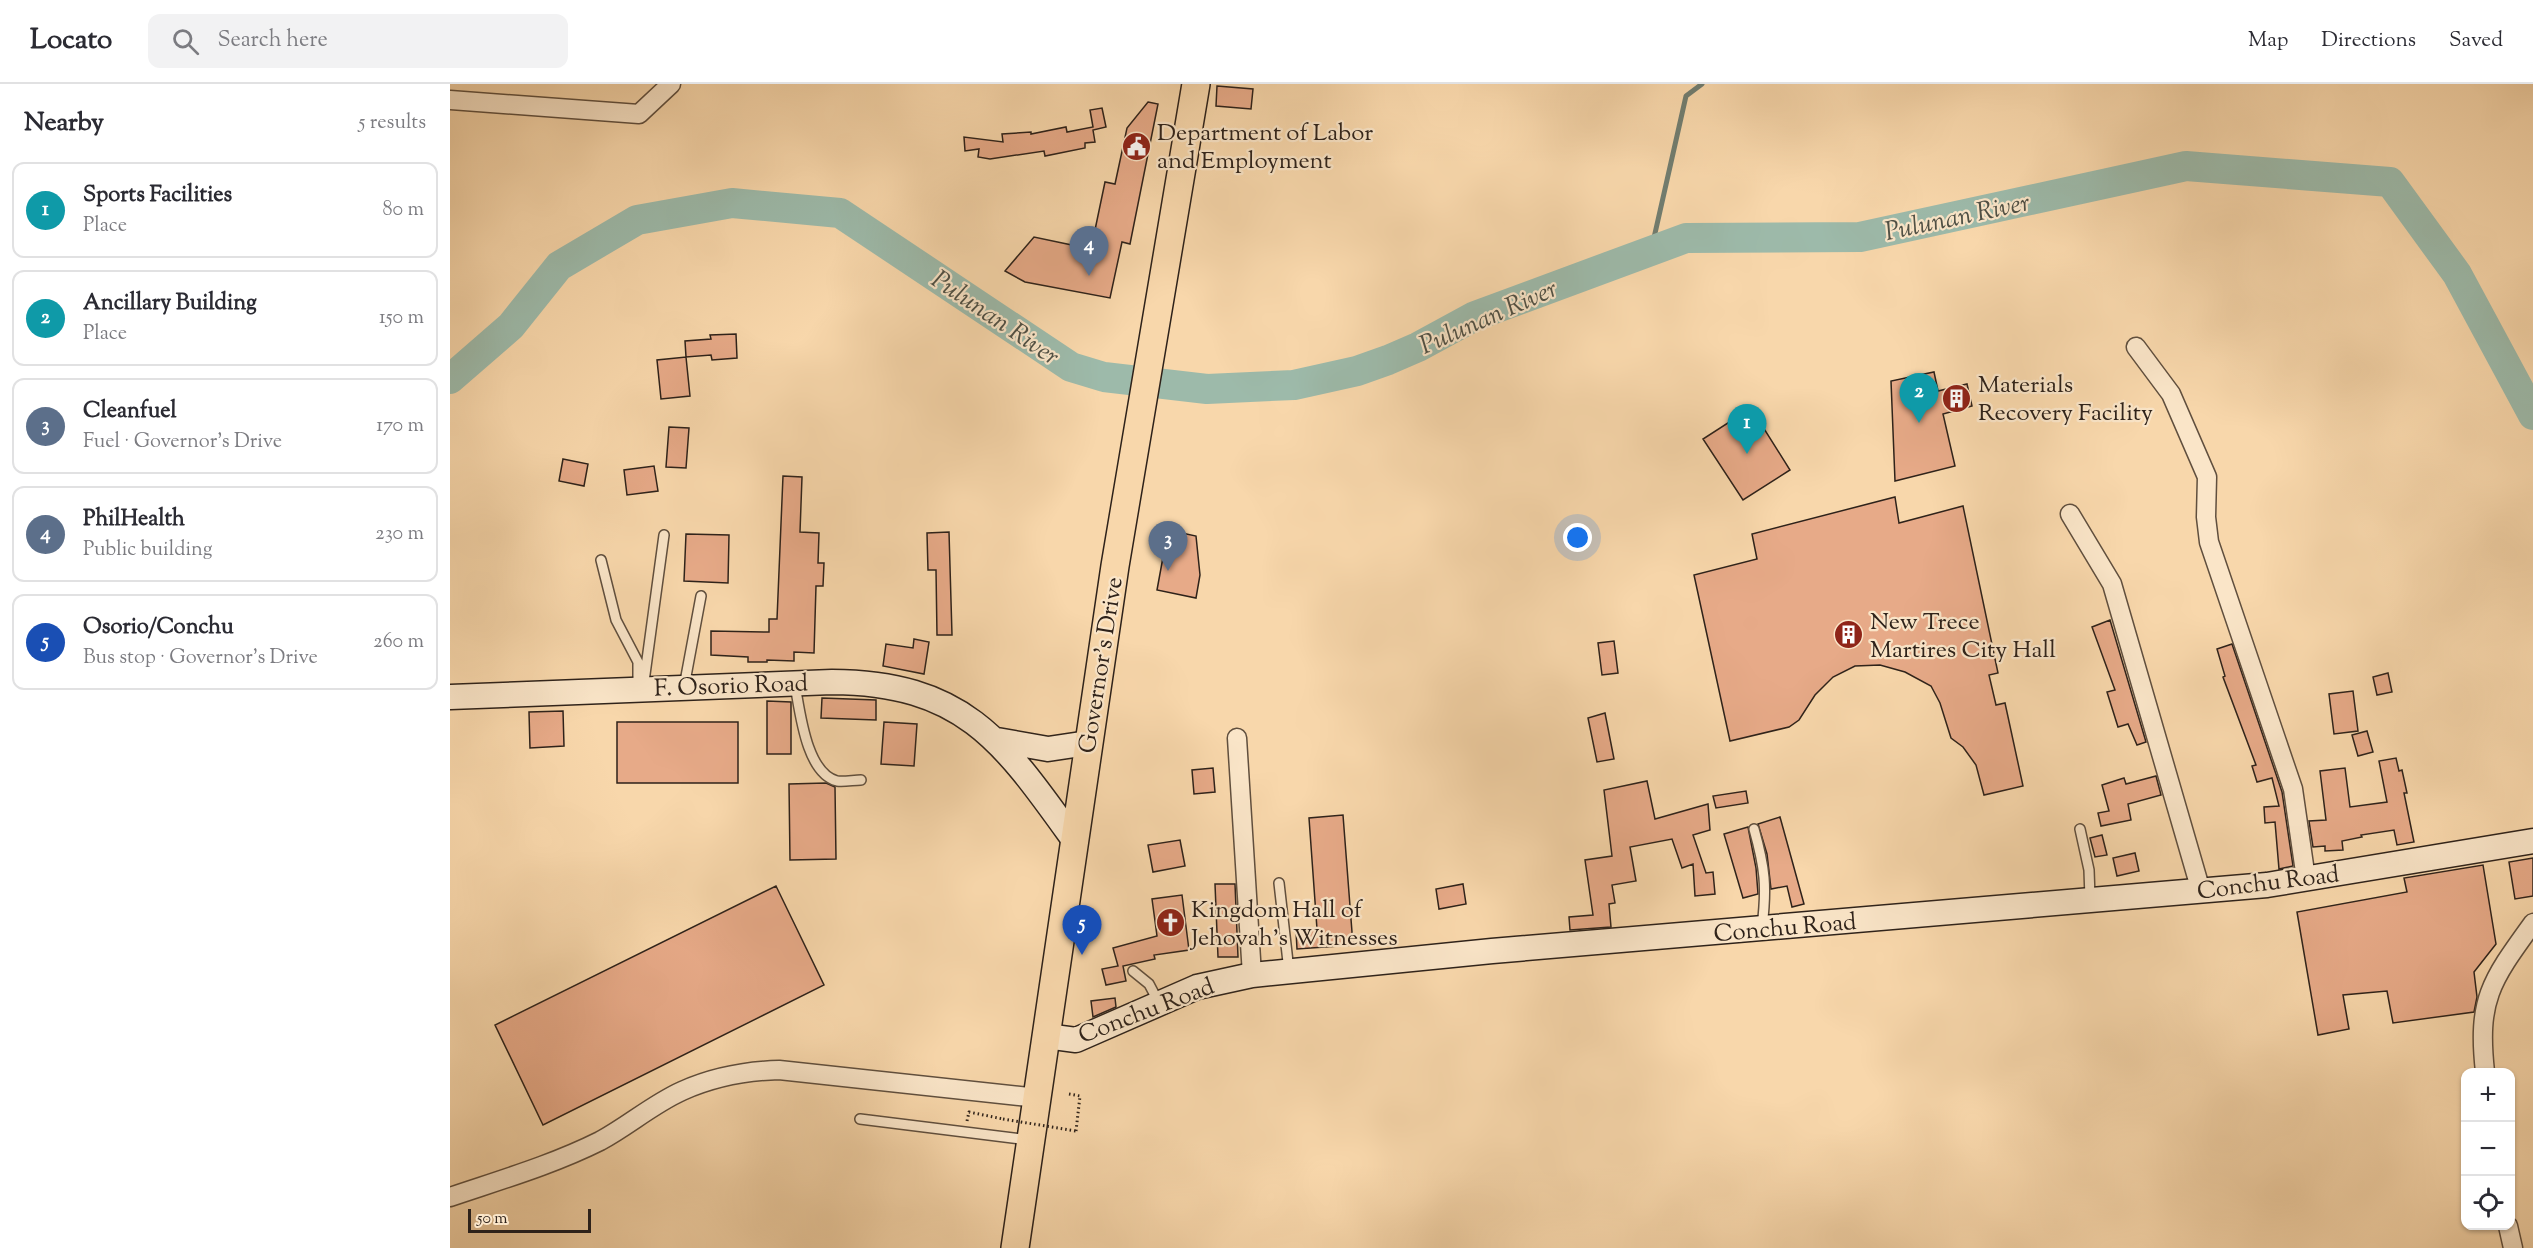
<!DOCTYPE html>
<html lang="en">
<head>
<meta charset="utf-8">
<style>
  body { margin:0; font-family:"Sorts Mill Goudy",serif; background:#f2f2f3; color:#2b2b33 }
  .controls { position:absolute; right:18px; bottom:18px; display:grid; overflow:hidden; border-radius:12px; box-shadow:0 2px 4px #0004 }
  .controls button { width:54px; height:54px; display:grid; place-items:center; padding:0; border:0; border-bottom:2px solid #e1e1e2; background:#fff; color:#2b2b33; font:30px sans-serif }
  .scale { position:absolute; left:18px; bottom:15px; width:123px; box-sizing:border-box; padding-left:6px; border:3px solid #2e221a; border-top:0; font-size:16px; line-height:21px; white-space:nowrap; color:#2e221a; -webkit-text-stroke:4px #fae5c8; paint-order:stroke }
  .you { position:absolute; left:1128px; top:454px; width:21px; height:21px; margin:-15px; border:4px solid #fff; border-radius:50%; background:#1a73e8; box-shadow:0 0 0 9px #1a73e833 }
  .badge { display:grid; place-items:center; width:39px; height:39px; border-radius:50%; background:#8f2418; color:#fff; font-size:20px; font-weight:700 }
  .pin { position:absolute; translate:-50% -50px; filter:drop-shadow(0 2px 3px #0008) }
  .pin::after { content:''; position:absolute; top:32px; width:21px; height:18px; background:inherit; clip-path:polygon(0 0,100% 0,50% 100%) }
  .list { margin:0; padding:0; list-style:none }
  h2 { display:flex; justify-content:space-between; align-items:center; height:78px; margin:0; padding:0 24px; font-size:26px }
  h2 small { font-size:20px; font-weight:400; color:#7c7c81 }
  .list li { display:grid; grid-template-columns:39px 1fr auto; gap:18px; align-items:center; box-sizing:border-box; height:96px; margin:0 12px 12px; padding:0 12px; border:2px solid #e1e1e2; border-radius:12px }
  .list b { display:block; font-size:22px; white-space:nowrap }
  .list p { margin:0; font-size:20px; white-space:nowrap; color:#7c7c81 }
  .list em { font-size:20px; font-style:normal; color:#7c7c81 }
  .icon { flex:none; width:33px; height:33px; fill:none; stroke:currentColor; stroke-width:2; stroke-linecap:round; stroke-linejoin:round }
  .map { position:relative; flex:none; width:2083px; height:1164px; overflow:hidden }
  header { display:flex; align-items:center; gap:36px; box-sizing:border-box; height:84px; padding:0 30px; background:#fff; border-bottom:2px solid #e1e1e2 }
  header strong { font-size:28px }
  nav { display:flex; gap:33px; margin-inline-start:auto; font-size:21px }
  .search { width:420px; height:54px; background:#f2f2f3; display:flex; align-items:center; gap:15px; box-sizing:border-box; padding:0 21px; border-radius:12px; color:#7c7c81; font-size:22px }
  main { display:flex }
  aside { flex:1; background:#fff }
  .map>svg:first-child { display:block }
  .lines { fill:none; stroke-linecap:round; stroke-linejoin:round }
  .stream { stroke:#717d70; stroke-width:5 }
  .river { stroke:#9dbaaa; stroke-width:30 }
  .building { fill:#e7aa88; stroke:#2e221a; stroke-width:1.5 }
  .lane-casing { stroke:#604f3e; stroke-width:12 }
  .street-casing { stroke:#604f3e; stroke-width:21 }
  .secondary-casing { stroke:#2e221a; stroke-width:27 }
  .primary-casing { stroke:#2e221a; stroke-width:30 }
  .path { stroke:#2e221a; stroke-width:3; stroke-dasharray:1.5 3; stroke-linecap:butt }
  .lane { stroke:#fae5c8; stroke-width:9 }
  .street { stroke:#fae5c8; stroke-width:18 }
  .secondary { stroke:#fae5c8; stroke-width:24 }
  .primary { stroke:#f8d7ab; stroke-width:27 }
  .path-bridge { stroke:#2e221a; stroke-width:3; stroke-dasharray:1.5 3; stroke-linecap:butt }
  .labels { text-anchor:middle; stroke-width:4.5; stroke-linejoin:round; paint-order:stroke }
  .poi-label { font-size:24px; fill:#2e221a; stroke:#fae5c8; text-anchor:start }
  .street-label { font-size:24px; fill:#2e221a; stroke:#fae5c8 }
  .water-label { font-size:26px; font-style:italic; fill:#4f5045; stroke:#fae5c8 }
</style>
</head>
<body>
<header>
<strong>Locato</strong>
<div class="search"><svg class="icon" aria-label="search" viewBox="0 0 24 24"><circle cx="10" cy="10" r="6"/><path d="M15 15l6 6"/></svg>Search here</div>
<nav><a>Map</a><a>Directions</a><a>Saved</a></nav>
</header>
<main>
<aside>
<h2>Nearby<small>5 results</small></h2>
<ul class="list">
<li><span class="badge" style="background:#0f9aa8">1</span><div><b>Sports Facilities</b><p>Place</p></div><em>80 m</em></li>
<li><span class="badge" style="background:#0f9aa8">2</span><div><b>Ancillary Building</b><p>Place</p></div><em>150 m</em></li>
<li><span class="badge" style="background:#5c6f8a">3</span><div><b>Cleanfuel</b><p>Fuel · Governor's Drive</p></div><em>170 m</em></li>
<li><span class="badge" style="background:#5c6f8a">4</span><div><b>PhilHealth</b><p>Public building</p></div><em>230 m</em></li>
<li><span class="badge" style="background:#1a4fb4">5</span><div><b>Osorio/Conchu</b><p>Bus stop · Governor's Drive</p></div><em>260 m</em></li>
</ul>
</aside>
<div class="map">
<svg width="2083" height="1164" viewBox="0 0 2083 1164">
  <rect width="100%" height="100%" fill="#f8d7ab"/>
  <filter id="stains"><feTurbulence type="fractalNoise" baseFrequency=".00333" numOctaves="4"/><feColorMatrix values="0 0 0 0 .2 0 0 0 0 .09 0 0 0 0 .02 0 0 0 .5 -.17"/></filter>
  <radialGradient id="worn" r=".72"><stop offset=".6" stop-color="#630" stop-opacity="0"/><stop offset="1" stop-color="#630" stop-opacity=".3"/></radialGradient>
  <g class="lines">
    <path class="stream" d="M 1201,167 L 1236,12 L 1252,0"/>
    <path class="river" d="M 0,295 L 61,242 L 109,182 L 187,136 L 282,119 L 390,129 L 621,283 L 654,293 L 757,305 L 844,301 L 907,287 L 938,276 L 968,263 L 1025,232 L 1236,154 L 1410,153 L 1736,82 L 1940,98 L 2007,190 L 2083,331"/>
  </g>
  <path class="building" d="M 767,2 L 803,5 L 801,25 L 766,22 Z
    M 698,18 L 708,20 L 680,160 L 672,158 L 660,214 L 575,198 L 555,187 L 584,153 L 641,165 L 655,98 L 665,100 L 677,44 Z
    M 652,24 L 656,43 L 643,46 L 645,58 L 635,59 L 635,64 L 595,72 L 594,67 L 540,75 L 528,73 L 529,65 L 515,67 L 514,53 L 553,58 L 552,50 L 581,48 L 581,50 L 616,43 L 617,48 L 643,43 L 640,26 Z
    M 286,250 L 287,274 L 262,276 L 261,271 L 236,273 L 235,257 L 261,255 L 260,251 Z
    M 236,273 L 240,312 L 211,315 L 207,276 Z
    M 1484,288 L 1488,307 L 1517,300 L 1522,322 L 1493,330 L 1505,382 L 1445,397 L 1441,297 Z
    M 1301,324 L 1340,386 L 1293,416 L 1253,355 Z
    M 219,343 L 239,344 L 236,384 L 216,383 Z
    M 113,375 L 138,380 L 134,402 L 109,397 Z
    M 204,382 L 208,407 L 177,411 L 174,386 Z
    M 333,392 L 352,393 L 350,448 L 369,449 L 368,479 L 374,479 L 373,502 L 366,502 L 364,569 L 344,568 L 344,577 L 317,576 L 317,578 L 298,578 L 298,573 L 261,571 L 261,547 L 319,548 L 319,535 L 327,535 Z
    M 1445,413 L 1449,439 L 1513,422 L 1548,589 L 1539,591 L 1546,621 L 1555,619 L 1573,702 L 1534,711 L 1526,681 L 1513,663 L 1501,654 L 1490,619 L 1481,602 L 1455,588 L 1430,581 L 1405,582 L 1383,593 L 1365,611 L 1349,636 L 1339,643 L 1280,657 L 1244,491 L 1307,475 L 1302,450 Z
    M 718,446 L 746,452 L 750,491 L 746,514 L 707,506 Z
    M 499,448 L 502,551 L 487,551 L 486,486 L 478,486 L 477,449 Z
    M 236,450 L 279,451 L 278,499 L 234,497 Z
    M 1660,536 L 1696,658 L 1687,661 L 1678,640 L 1668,643 L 1657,608 L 1665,606 L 1642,543 Z
    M 464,555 L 479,558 L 474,590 L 433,582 L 436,560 L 463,564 Z
    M 1164,557 L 1168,589 L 1152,591 L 1148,559 Z
    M 1782,560 L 1832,708 L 1843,782 L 1829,785 L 1825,738 L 1815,739 L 1814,723 L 1829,722 L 1822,694 L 1807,698 L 1802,682 L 1806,681 L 1773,593 L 1775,592 L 1767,565 Z
    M 1938,589 L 1942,608 L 1927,611 L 1923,593 Z
    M 1903,607 L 1908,647 L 1884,650 L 1879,610 Z
    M 372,614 L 426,616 L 426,636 L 371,634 Z
    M 317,617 L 341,618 L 341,670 L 317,670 Z
    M 113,627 L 114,662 L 80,664 L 79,628 Z
    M 1155,629 L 1164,675 L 1147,678 L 1138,634 Z
    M 167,638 L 288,638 L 288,699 L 167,699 Z
    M 434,638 L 467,640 L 464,682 L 431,680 Z
    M 1917,647 L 1923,668 L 1908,672 L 1902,651 Z
    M 1946,674 L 1949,687 L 1952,686 L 1957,709 L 1954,709 L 1964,758 L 1947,761 L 1944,746 L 1911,751 L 1912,753 L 1892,757 L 1893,766 L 1875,767 L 1875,762 L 1863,763 L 1859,737 L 1876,736 L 1870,687 L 1895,684 L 1900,723 L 1937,718 L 1929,677 Z
    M 763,684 L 765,708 L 744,710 L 742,686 Z
    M 1706,692 L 1711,711 L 1678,720 L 1681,736 L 1651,742 L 1648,729 L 1659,727 L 1652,701 L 1674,694 L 1676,700 Z
    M 1197,697 L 1205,735 L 1258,720 L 1260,746 L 1243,751 L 1256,789 L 1263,788 L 1265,810 L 1245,812 L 1243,780 L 1232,784 L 1222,755 L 1180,763 L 1186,797 L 1162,801 L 1165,819 L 1159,820 L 1161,843 L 1120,846 L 1119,833 L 1143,831 L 1135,776 L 1162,772 L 1154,706 Z
    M 376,699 L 385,703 L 386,775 L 340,776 L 339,700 Z
    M 1296,707 L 1298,719 L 1266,724 L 1263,712 Z
    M 893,731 L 903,861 L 847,865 L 846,847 L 867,845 L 859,734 Z
    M 1330,733 L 1354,820 L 1342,823 L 1337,802 L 1321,805 L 1317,770 L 1308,740 Z
    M 1298,743 L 1306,784 L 1308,810 L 1293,814 L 1274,750 Z
    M 1652,751 L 1657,771 L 1645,773 L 1640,754 Z
    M 730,756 L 735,782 L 703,788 L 698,761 Z
    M 1685,769 L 1689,787 L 1667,792 L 1663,774 Z
    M 2083,774 L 2083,812 L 2065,815 L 2059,778 Z
    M 2033,781 L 2046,860 L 2024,888 L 2027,913 L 2024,928 L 1943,939 L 1937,907 L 1893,911 L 1899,945 L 1868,951 L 1847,828 L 1957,808 L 1954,794 Z
    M 765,800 L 785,800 L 788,873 L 768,873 Z
    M 1013,800 L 1016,820 L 989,825 L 986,805 Z
    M 326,802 L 374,901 L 93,1041 L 45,941 Z
    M 732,811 L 739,866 L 704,871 L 705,875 L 673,882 L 676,897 L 656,901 L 652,885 L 668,882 L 663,864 L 707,852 L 702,815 Z
    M 665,914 L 666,923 L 643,933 L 641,917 Z"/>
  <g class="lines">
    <defs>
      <path id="lane" d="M 151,476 L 166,536 L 188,578 L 188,603
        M 345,601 C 350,627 356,689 387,697 C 394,698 404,696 411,696
        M 234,603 L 251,512
        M 193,605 L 214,451
        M 1304,745 C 1315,784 1317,803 1312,843
        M 1630,745 L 1639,786 L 1640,814
        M 829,799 L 839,887
        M 683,887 L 699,900 L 709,919
        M 410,1035 L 579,1056"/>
      <path id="street" d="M 0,16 L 189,30 L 221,0
        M 1686,263 L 1721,310 L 1757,393 L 1756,433 L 1759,458 L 1843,705 L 1856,795
        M 1620,430 L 1662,500 L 1751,807
        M 787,654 L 802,891
        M 2035,988 C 2027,915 2041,897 2083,839
        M 0,1113 C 50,1096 102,1081 150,1057 C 178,1042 203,1020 232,1007 C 263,993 295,987 329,986 L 588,1014
        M 2058,1142 L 2063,1164"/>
      <path id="secondary" d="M 0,613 L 382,598 C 514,599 553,657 624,756
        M 547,656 L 598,665 L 638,659
        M 596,952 L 626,956 L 747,903 L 802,891 L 1042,867 L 1817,801 L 2083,757"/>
      <path id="primary" d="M 565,1164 L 665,482 L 746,0"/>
    </defs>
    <use href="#lane" class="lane-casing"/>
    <use href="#street" class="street-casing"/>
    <use href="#secondary" class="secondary-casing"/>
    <use href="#primary" class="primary-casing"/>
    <path class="path" d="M 619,1010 L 630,1012 L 626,1047
      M 517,1037 L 519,1028 L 553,1035"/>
    <use href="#lane" class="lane"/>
    <use href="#street" class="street"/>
    <use href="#secondary" class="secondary"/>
    <use href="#primary" class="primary"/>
    <path class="path-bridge" d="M 553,1035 L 626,1047"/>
  </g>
  <defs>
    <symbol id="civic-disc" viewBox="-11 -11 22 22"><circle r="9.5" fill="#8f2418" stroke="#fae5c8"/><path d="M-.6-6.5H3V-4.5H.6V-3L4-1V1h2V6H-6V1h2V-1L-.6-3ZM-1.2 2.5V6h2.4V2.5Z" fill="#fff"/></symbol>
    <symbol id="building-disc" viewBox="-11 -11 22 22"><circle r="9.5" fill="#8f2418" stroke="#fae5c8"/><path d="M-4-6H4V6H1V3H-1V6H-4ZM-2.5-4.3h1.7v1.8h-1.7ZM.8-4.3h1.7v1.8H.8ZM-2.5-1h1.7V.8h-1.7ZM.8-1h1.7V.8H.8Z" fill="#fff"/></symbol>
    <symbol id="church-disc" viewBox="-11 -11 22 22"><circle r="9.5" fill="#8f2418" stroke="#fae5c8"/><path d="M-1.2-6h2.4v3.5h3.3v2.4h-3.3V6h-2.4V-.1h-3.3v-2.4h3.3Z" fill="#fff"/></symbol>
  </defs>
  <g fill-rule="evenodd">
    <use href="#civic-disc" x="670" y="46" width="33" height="33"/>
    <use href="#building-disc" x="1490" y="298" width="33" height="33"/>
    <use href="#building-disc" x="1382" y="534" width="33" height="33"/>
    <use href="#church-disc" x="704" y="822" width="33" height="33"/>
  </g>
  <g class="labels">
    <g class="poi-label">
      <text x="707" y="56">Department of Labor<tspan x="707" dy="28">and Employment</tspan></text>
      <text x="1528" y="308">Materials<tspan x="1528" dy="28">Recovery Facility</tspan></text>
      <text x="1420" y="545">New Trece<tspan x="1420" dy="28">Martires City Hall</tspan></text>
      <text x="741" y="833">Kingdom Hall of<tspan x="741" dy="28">Jehovah's Witnesses</tspan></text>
    </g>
    <g class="street-label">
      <text transform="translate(650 581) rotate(-81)" y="8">Governor's Drive</text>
      <text transform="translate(281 601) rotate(-2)" y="8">F. Osorio Road</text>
      <text transform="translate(1818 798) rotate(-7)" y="8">Conchu Road</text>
      <text transform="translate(1335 843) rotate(-5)" y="8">Conchu Road</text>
      <text transform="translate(696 926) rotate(-21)" y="8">Conchu Road</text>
    </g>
    <g class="water-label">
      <text transform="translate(1507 132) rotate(-12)" y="9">Pulunan River</text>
      <text transform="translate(1038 232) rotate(-24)" y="9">Pulunan River</text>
      <text transform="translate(546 233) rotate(34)" y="9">Pulunan River</text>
    </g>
  </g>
  <rect width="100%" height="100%" filter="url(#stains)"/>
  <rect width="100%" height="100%" fill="url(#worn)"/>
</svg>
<div class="controls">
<button>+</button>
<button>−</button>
<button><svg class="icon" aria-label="locate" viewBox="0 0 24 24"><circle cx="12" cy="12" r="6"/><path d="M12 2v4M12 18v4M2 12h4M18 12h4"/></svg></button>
</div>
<div class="scale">50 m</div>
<div class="you"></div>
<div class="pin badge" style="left:1297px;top:370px;background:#0f9aa8">1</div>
<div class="pin badge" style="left:1469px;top:339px;background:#0f9aa8">2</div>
<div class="pin badge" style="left:718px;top:487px;background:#5c6f8a">3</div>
<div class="pin badge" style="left:639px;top:192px;background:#5c6f8a">4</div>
<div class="pin badge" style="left:632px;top:871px;background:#1a4fb4">5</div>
</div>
</main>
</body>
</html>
